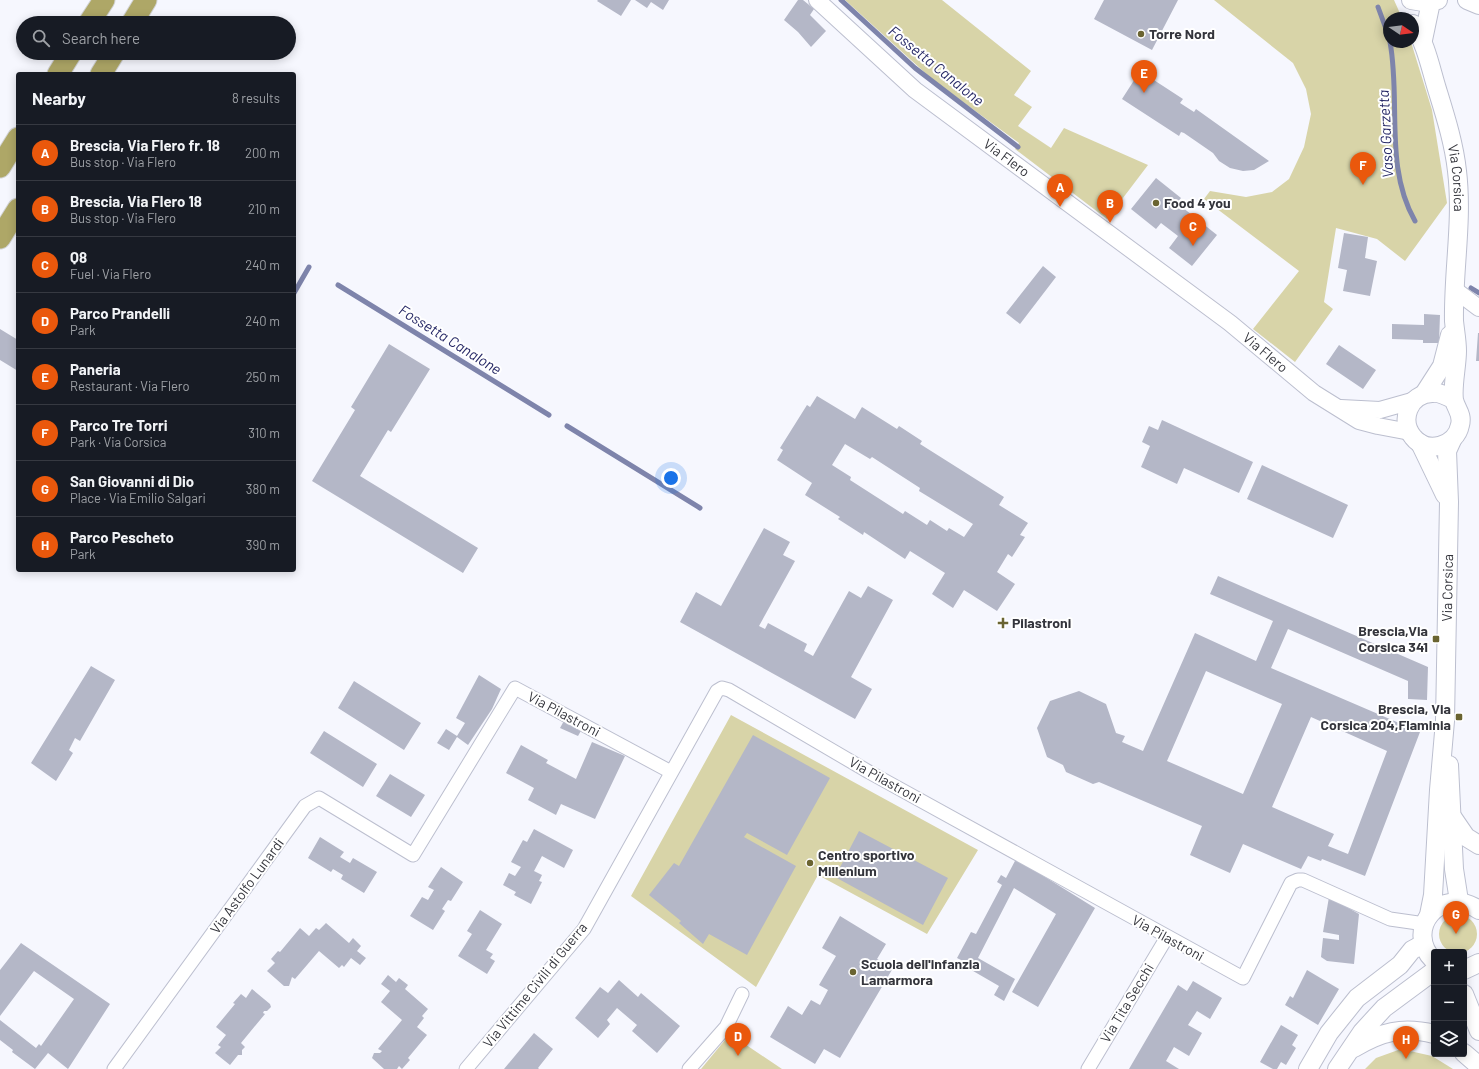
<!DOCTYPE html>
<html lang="en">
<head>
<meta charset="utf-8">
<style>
  body { margin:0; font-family:Barlow,sans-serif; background:#20242c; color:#f1f3f6 }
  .controls { position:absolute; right:12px; bottom:12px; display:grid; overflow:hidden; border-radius:4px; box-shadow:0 2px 10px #0003 }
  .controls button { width:36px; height:36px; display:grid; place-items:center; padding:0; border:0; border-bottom:1px solid #363941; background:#171b24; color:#f1f3f6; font:20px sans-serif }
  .compass { position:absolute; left:1383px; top:12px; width:36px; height:36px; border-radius:50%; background:#171b24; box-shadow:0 2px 10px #0003; rotate:103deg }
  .you { position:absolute; left:671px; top:478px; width:14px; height:14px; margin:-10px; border:3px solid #fff; border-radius:50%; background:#1a73e8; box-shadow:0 0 0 6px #1a73e833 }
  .badge { display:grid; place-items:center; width:26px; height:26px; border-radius:50%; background:#ea580c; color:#fff; font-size:13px; font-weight:700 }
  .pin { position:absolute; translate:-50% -33px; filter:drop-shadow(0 1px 2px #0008) }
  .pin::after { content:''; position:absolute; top:21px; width:14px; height:12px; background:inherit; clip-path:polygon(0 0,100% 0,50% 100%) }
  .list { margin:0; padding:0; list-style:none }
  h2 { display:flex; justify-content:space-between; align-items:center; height:52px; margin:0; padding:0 16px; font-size:17px }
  h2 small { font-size:13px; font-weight:400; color:#9ea1a6 }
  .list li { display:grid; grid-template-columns:26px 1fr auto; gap:12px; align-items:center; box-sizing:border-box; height:56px; padding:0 16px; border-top:1px solid #363941 }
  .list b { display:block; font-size:15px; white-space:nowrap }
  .list p { margin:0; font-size:13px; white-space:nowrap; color:#9ea1a6 }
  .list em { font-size:13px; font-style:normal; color:#9ea1a6 }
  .icon { flex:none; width:22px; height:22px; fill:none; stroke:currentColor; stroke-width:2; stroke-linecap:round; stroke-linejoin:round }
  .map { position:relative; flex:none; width:1479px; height:1069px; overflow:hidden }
  .search { position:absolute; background:#171b24; box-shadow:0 2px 10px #0003; left:16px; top:16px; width:280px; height:44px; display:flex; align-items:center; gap:10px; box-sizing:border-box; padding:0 14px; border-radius:22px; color:#9ea1a6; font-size:15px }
  .panel { position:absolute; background:#171b24; box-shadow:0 2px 10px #0003; left:16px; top:72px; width:280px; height:500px; border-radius:4px }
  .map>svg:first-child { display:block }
  .green { fill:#d8d4a8 }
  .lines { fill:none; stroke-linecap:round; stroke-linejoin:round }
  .stream { stroke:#7e84ab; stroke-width:5 }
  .building { fill:#b4b7c7; fill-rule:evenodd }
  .minor-casing { stroke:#bcbfcf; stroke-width:15 }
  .tertiary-casing { stroke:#bcbfcf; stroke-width:18 }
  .secondary-casing { stroke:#bcbfcf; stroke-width:20 }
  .trunk-casing { stroke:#d2d3d4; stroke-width:23 }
  .minor { stroke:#fff; stroke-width:13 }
  .tertiary { stroke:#fff; stroke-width:16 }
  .secondary { stroke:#fff; stroke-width:18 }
  .trunk { stroke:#aea767; stroke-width:21 }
  .poi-dot { fill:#6a6431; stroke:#fff; stroke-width:1.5 }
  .labels { text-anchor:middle; stroke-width:4; stroke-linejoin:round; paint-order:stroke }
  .poi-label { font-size:14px; font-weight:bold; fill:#34353c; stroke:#fff; text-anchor:start }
  .street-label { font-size:14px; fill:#34353c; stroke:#fff }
  .water-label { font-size:15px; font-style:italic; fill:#262866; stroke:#fff }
</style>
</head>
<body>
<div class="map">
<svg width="1479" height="1069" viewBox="0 0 1479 1069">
  <rect width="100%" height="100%" fill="#f6f7fe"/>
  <path class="green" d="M 845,0 L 942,0 L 1031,71 L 1014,95 L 1032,107 L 1018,126 L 1051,148 L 1064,128 L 1148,165 L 1107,219 L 1015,149 L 1019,143 L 933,80 Z
    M 1214,0 L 1394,0 L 1402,18 L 1389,18 L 1389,42 L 1411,42 L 1432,110 L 1447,203 L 1405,261 L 1377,239 L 1336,228 L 1324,302 L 1333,309 L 1295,362 L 1253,329 L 1299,271 L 1204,199 L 1210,191 L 1246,197 L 1272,192 L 1289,179 L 1304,147 L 1311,114 L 1306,89 L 1293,63 Z
    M 731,715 L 978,850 L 927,934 L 818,875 L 756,987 L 631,896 Z
    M1439 934a19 19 0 1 1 38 0a19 19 0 1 1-38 0Z
    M 730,1034 L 782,1069 L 701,1069 Z
    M 1401,1049 L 1432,1056 L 1453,1069 L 1365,1069 L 1376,1058 Z"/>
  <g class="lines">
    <path class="stream" d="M 841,0 L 915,68 L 1018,147
      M 1378,7 L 1389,37
      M 1390,42 C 1401,101 1384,167 1415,221
      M 338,285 L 549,415
      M 1471,288 L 1479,293
      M 294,293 L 309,267
      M 567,426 L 700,508"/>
  </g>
  <path class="building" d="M 598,0 L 631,0 L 621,16 L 597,1 Z
    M 635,0 L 669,0 L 663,10 L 651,2 L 647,8 Z
    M 798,0 L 803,0 L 814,9 L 810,15 L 826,31 L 811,47 L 798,32 L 784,20 Z
    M 1104,0 L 1178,0 L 1152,50 L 1094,19 Z
    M 1140,71 L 1183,99 L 1180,103 L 1194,112 L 1196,109 L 1269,161 L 1254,170 L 1243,171 L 1230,168 L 1219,161 L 1213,153 L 1184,133 L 1181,132 L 1179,136 L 1122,99 Z
    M 1156,178 L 1181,198 L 1177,203 L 1217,235 L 1192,266 L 1169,248 L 1178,236 L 1161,223 L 1156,229 L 1131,209 Z
    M 1344,233 L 1368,237 L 1365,258 L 1377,261 L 1370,296 L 1343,291 L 1347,270 L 1338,268 Z
    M 1043,266 L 1056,277 L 1020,324 L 1006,313 Z
    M 1424,314 L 1440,315 L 1439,343 L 1423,343 L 1423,340 L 1392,339 L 1392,324 L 1424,325 Z
    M 0,329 L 18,340 L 18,371 L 0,360 Z
    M 1478,333 L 1479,333 L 1479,361 L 1476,361 Z
    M 389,344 L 430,369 L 391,432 L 388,430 L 360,476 L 478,548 L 463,573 L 312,481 L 355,410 L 351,407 Z
    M 1339,345 L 1376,370 L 1363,389 L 1326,364 Z
    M 817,396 L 855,419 L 862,407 L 897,429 L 899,426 L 922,441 L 920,444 L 1004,497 L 999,505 L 1028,523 L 1020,535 L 1025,537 L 1012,557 L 1008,554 L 997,572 L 1015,584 L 997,611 L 964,590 L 953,608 L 932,594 L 945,573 L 910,551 L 905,559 L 864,532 L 863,535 L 838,519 L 840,517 L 805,495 L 812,483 L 777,460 L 783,450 L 780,448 L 807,405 L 810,407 ZM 845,444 L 870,459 L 872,457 L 920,488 L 919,491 L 973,524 L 964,537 L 949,528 L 947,531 L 930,520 L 927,525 L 905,511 L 903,514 L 850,480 L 851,477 L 832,465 Z
    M 1162,420 L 1253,462 L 1239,493 L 1184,468 L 1177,484 L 1141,467 L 1150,446 L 1142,442 L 1149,426 L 1158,430 Z
    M 1262,465 L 1348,505 L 1333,538 L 1247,499 Z
    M 764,528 L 790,542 L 783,555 L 795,561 L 759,626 L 765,629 L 768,623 L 807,644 L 804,651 L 813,656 L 849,591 L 861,598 L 868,586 L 893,600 L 851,677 L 872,689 L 855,719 L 680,622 L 696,592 L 721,606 Z
    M 1218,576 L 1428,667 L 1427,700 L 1408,699 L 1408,681 L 1288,629 L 1271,668 L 1420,732 L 1365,876 L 1322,859 L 1321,861 L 1308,856 L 1301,869 L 1243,844 L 1230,873 L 1190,855 L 1202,826 L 1099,782 L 1093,784 L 1066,772 L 1063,765 L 1047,757 L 1037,728 L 1050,701 L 1079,691 L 1106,704 L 1116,733 L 1125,736 L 1122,742 L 1143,751 L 1195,633 L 1256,661 L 1273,621 L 1210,594 ZM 1206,671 L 1282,704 L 1243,794 L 1167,761 ZM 1311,717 L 1387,751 L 1348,854 L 1328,846 L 1334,834 L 1272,807 Z
    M 91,666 L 115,680 L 80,741 L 75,738 L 69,750 L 73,753 L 56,781 L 31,763 Z
    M 479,675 L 501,689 L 492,709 L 468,745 L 457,737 L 449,750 L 437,743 L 446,729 L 457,736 L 465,723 L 456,718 Z
    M 354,681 L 421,723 L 404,750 L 338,708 Z
    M 565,719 L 582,729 L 578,736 L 560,728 Z
    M 324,731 L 377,764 L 363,787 L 310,753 Z
    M 753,735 L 830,778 L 787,855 L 747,833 L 744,837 L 796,866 L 747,955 L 709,934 L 703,944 L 679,923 L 681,921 L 649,895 L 674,863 L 679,866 Z
    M 592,742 L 625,756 L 595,819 L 561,804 L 556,815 L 528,800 L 534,788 L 506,773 L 521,745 L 548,760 L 546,763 L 576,779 Z
    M 390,774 L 425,795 L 411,817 L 376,796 Z
    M 534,829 L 573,850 L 564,868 L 542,856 L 534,871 L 542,875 L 539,881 L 542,882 L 531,904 L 514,895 L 516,892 L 503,885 L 509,873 L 515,876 L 521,867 L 511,862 L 523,840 L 527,842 Z
    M 859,831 L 948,878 L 923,925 L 835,877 Z
    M 320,837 L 344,852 L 340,857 L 350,863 L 353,858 L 377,872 L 364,893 L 341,879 L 343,875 L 333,869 L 331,872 L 308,858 Z
    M 1016,859 L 1095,908 L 1038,1007 L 1012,992 L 1056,914 L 1014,888 L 978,958 L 1015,979 L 1004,1001 L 994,995 L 999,986 L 961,964 L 963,961 L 957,958 L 971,932 L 976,934 L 1002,885 L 997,882 L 1001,875 L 1006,878 Z
    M 441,867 L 463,882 L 451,901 L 448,900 L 442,909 L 445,911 L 433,930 L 410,916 L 422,897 L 428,900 L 434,890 L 428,887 Z
    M 1329,897 L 1359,914 L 1354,964 L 1327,961 L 1321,957 L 1323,938 L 1339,940 L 1339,935 L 1323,932 Z
    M 480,910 L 502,924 L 486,950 L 493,954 L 490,958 L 495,961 L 487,974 L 458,956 L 472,934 L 467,931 Z
    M 840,916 L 886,944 L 877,959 L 893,968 L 840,1058 L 824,1049 L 815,1064 L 770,1037 L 788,1006 L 802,1015 L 811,1000 L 820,1005 L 828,990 L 819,985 L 836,956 L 822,948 Z
    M 326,923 L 349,943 L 353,938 L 361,946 L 357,951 L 366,958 L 360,965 L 351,958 L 344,967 L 342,965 L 339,968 L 319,951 L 295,979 L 292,977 L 289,986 L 284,986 L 267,971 L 275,963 L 271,959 L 278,951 L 280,952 L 300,928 L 309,936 L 316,928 L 319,930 Z
    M 21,943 L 110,1004 L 68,1069 L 48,1053 L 35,1069 L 12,1052 L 13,1050 L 0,1040 L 0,1020 L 36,1048 L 39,1044 L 41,1046 L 74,999 L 34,971 L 0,1016 L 0,970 Z
    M 1307,970 L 1339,989 L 1318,1025 L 1285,1005 L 1290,996 L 1293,998 Z
    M 388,975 L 396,982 L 399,978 L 408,985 L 405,989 L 428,1009 L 422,1016 L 424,1018 L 417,1027 L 427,1035 L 408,1058 L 410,1060 L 402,1069 L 399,1066 L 397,1069 L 384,1069 L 372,1058 L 374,1053 L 380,1053 L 382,1051 L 378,1049 L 402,1020 L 381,1002 L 390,991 L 381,984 Z
    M 619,980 L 638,997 L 641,993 L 680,1026 L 657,1053 L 632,1031 L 637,1025 L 617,1008 L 607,1020 L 610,1024 L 598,1038 L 575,1018 L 600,987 L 608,993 Z
    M 1193,981 L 1222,998 L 1210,1019 L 1197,1011 L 1188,1025 L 1202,1033 L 1189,1056 L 1174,1047 L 1166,1061 L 1179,1069 L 1129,1069 L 1178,985 L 1187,991 Z
    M 252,989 L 270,1004 L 271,1007 L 267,1011 L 264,1011 L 263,1013 L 265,1014 L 241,1043 L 245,1047 L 242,1050 L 242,1055 L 238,1055 L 230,1065 L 215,1053 L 221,1047 L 218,1045 L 226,1035 L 216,1027 L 235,1004 L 233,1003 L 241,994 L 246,998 Z
    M 1281,1025 L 1298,1035 L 1292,1045 L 1296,1048 L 1286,1065 L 1281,1062 L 1277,1069 L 1273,1069 L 1260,1062 Z
    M 534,1033 L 553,1049 L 538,1068 L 539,1069 L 504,1069 Z"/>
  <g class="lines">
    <defs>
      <path id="minor" d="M 114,1069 L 305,806 L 319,798 L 413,855 L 515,688 L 671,772
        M 466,1069 L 584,929 L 717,691 L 722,688 L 729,690 L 869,772 L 1243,978 L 1291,883 L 1298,880 L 1303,880 L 1390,919 L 1425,924
        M 689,1069 L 726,1027 L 742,994
        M 1088,1069 L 1167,937"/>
      <g id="tertiary">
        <path id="s1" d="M 817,0 L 915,90 L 1230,323 L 1314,393 L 1359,421 L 1378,426 L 1410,432"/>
        <path d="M 1455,290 L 1479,308"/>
        <path d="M 1341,408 L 1380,410 L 1412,401"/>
      </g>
      <g id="secondary">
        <path d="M 1411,0 L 1423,2 L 1438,0"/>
        <path d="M 1467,0 L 1479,5"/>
        <path id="s2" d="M 1413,24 C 1426,44 1430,66 1437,89 C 1445,115 1454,143 1457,171 C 1463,221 1453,271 1454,321 C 1455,331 1457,341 1457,351 C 1457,366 1452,386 1454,400 C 1456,409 1463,414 1460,425 C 1456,446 1427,455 1413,437 C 1399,420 1409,394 1432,393 C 1440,392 1447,396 1454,400"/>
        <path d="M 1423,40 L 1431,2"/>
        <path d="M 1424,394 L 1442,366 L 1450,335"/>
        <path d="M 1420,443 L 1445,495"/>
        <path d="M 1449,765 L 1454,869 L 1459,901"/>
        <path d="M 1453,818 L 1466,837 L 1479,845"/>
        <path id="s3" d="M 1429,915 L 1433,895 L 1439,790 L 1445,721 L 1449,502 L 1447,451 L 1452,440"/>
        <path d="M 1434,961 C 1403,930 1440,884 1479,910"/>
        <path d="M 1464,970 L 1479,963"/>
        <path d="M 1464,994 L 1479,1031"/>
        <path d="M 1354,1048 C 1381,1032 1402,1026 1434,1034"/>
        <path d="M 1464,1053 L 1479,1066"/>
        <path d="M 1308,1069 L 1329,1033 L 1357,998 L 1400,965 L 1412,950 L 1423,944"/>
        <path d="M 1337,1069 L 1362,1032 L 1384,1008 L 1434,971"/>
      </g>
      <path id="trunk" d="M 89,23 L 104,0
        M 132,23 L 146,0
        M 58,74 L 71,53
        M 101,74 L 114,53
        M 0,167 L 18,138
        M 0,238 L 18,209"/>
    </defs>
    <use href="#minor" class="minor-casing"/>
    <use href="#tertiary" class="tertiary-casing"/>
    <use href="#secondary" class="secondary-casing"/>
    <use href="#trunk" class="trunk-casing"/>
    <use href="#minor" class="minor"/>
    <use href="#tertiary" class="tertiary"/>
    <use href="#secondary" class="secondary"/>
    <use href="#trunk" class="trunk"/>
  </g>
  <g class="poi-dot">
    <circle cx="1141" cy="34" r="4"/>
    <circle cx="1156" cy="203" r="4"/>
    <path d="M1001 617h4v4h4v4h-4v4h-4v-4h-4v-4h4z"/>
    <rect x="1432" y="635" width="8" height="8" rx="2"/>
    <rect x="1455" y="713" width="8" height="8" rx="2"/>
    <circle cx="810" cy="863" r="4"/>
    <circle cx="853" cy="972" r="4"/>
  </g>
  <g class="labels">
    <g class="poi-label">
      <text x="1149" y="39">Torre Nord</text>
      <text x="1164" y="208">Food 4 you</text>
      <text x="1012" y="628">Pilastroni</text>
      <text x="1428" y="636" text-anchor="end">Brescia,Via<tspan x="1428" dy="16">Corsica 341</tspan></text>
      <text x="1451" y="714" text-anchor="end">Brescia, Via<tspan x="1451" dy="16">Corsica 204,Flaminia</tspan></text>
      <text x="818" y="860">Centro sportivo<tspan x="818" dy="16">Millenium</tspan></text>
      <text x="861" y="969">Scuola dell'infanzia<tspan x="861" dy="16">Lamarmora</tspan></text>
    </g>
    <g class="street-label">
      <text dy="5" stroke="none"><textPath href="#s1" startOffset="247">Via Flero</textPath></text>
      <text dy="5" stroke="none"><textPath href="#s2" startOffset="161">Via Corsica</textPath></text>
      <text dy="5" stroke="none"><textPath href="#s1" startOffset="571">Via Flero</textPath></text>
      <text dy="5" stroke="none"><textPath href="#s3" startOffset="328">Via Corsica</textPath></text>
      <text transform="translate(564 714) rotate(28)" y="5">Via Pilastroni</text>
      <text transform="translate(885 780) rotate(29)" y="5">Via Pilastroni</text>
      <text transform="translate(247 886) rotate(-54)" y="5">Via Astolfo Lunardi</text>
      <text transform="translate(1168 938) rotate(29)" y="5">Via Pilastroni</text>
      <text transform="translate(535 985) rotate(-51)" y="5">Via Vittime Civili di Guerra</text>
      <text transform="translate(1127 1003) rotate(-59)" y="5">Via Tita Secchi</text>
    </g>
    <g class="water-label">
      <text transform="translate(936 66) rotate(39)" y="5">Fossetta Canalone</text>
      <text transform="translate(1386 134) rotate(-93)" y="5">Vaso Garzetta</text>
      <text transform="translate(450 340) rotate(32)" y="5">Fossetta Canalone</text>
    </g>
  </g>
</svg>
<div class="controls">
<button>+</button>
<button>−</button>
<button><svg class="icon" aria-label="layers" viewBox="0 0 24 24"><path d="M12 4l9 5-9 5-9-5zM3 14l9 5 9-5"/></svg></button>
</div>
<svg class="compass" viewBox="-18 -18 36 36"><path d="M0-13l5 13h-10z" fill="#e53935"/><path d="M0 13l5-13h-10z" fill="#9ea1a6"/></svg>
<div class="you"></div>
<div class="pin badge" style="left:1060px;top:207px">A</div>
<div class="pin badge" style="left:1110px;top:223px">B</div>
<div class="pin badge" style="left:1193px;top:246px">C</div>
<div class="pin badge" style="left:738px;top:1056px">D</div>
<div class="pin badge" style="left:1144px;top:93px">E</div>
<div class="pin badge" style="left:1363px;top:185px">F</div>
<div class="pin badge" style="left:1456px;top:934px">G</div>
<div class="pin badge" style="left:1406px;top:1059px">H</div>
<div class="search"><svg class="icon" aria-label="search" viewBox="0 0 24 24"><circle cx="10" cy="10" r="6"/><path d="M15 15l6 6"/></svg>Search here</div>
<section class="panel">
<h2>Nearby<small>8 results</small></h2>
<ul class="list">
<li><span class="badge">A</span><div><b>Brescia, Via Flero fr. 18</b><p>Bus stop · Via Flero</p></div><em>200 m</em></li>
<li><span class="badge">B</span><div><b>Brescia, Via Flero 18</b><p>Bus stop · Via Flero</p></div><em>210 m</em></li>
<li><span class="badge">C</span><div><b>Q8</b><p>Fuel · Via Flero</p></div><em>240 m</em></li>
<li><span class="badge">D</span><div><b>Parco Prandelli</b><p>Park</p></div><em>240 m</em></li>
<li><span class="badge">E</span><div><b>Paneria</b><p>Restaurant · Via Flero</p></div><em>250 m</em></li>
<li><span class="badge">F</span><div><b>Parco Tre Torri</b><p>Park · Via Corsica</p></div><em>310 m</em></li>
<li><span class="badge">G</span><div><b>San Giovanni di Dio</b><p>Place · Via Emilio Salgari</p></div><em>380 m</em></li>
<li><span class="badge">H</span><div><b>Parco Pescheto</b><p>Park</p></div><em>390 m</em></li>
</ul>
</section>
</div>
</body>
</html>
